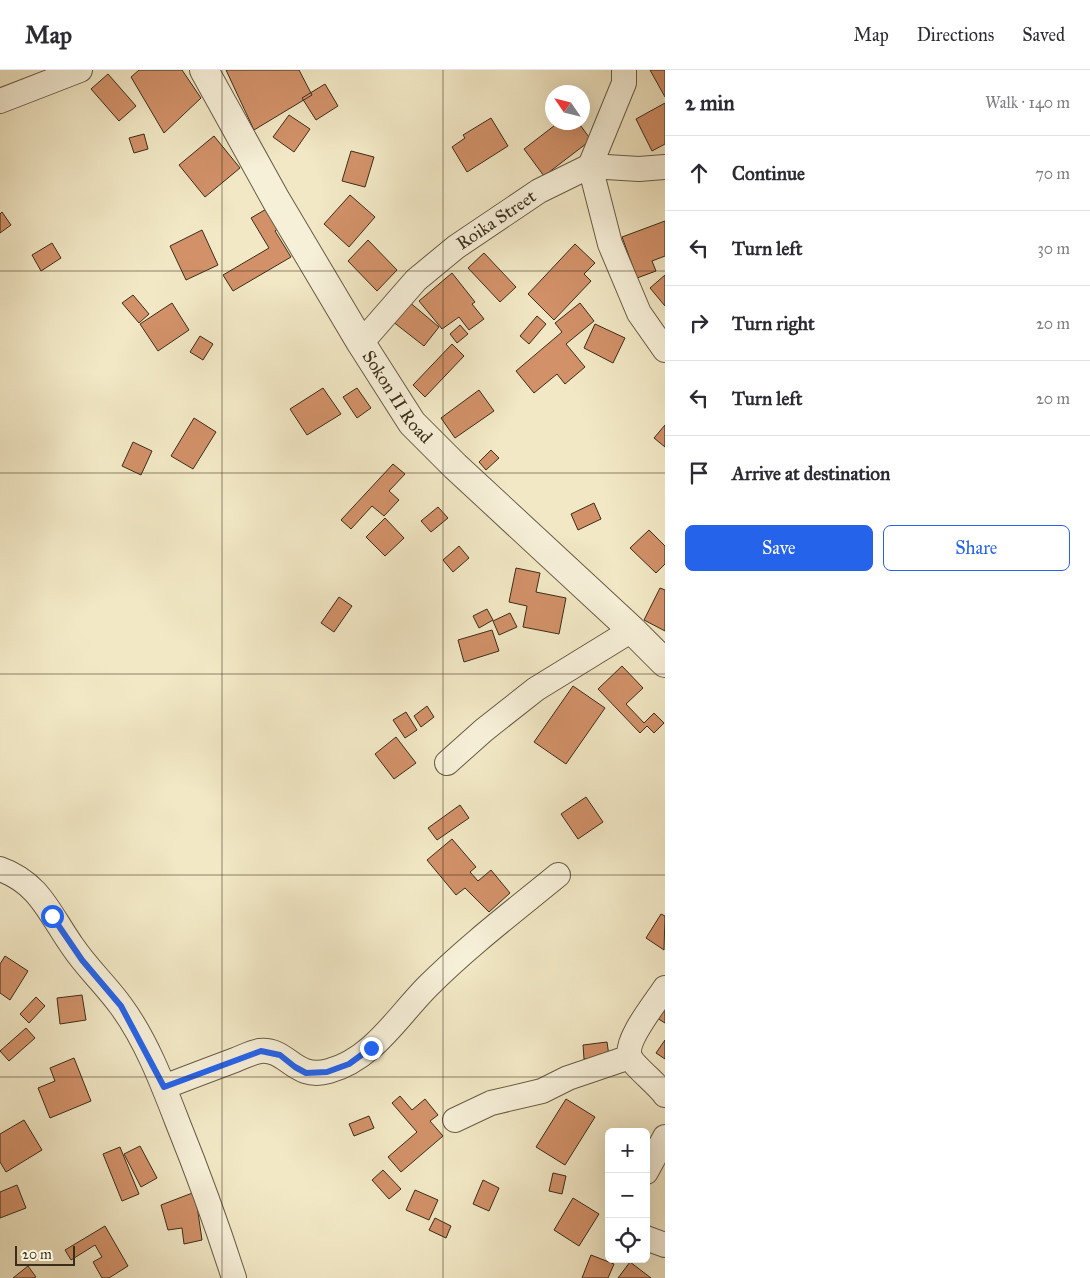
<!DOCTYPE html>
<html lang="en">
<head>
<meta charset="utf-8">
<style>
  body { margin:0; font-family:"IM FELL Great Primer",serif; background:#f2f2f3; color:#2b2b33 }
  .controls { position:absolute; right:15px; bottom:15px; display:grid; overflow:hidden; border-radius:8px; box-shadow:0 5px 20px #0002 }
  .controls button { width:45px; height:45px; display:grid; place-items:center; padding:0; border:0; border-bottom:1px solid #e1e1e2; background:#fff; color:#2b2b33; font:25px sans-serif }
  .compass { position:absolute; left:545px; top:15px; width:45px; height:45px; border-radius:50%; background:#fff; box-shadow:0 5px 20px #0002; rotate:305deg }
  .scale { position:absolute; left:15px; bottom:12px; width:60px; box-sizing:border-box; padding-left:5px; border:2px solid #3a2d1a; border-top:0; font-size:14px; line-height:18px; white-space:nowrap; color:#3a2d1a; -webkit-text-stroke:4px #f7f0d9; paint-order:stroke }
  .stop { position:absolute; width:15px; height:15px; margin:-11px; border:4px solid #2563eb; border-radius:50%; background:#fff }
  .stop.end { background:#2563eb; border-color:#fff; box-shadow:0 1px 5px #0008 }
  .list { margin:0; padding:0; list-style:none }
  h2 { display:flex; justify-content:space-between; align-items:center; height:65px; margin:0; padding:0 20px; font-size:21px }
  h2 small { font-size:16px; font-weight:400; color:#7c7c81 }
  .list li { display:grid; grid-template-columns:32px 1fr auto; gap:15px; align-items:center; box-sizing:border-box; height:75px; padding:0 20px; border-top:1px solid #e1e1e2 }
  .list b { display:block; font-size:19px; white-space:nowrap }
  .list em { font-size:16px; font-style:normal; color:#7c7c81 }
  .actions { display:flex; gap:10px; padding:15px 20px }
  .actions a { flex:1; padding:11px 0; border:1px solid #2563eb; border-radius:8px; text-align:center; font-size:18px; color:#2563eb }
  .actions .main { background:#2563eb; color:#fff }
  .icon { flex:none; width:28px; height:28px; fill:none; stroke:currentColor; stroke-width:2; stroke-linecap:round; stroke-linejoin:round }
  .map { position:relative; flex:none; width:665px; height:1208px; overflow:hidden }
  header { display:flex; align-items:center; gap:30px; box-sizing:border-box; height:70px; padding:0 25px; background:#fff; border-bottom:1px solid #e1e1e2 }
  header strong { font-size:24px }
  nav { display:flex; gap:28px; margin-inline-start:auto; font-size:18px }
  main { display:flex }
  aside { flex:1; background:#fff }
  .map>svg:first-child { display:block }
  .building { fill:#d29169; stroke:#3a2d1a }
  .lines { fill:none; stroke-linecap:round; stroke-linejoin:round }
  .minor-casing { stroke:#685c45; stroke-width:26 }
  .tertiary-casing { stroke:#685c45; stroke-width:30 }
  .minor { stroke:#f7f0d9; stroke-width:24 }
  .tertiary { stroke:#f7f0d9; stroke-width:28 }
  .route { stroke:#2563eb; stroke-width:6 }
  .grid { fill:none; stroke:#3a2d1a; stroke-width:1; stroke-opacity:0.55 }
  .labels { text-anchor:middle; stroke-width:5; stroke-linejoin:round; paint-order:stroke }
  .street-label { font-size:18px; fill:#3a2d1a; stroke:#f7f0d9 }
</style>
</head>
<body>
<header>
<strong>Map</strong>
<nav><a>Map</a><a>Directions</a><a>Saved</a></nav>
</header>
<main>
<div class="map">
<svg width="665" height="1208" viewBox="0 0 665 1208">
  <rect width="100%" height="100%" fill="#f2e8c5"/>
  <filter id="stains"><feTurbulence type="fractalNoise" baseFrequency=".004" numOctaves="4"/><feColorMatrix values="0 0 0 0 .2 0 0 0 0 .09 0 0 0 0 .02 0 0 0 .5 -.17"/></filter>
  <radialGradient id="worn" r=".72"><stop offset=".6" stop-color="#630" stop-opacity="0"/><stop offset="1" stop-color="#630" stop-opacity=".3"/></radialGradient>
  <path class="building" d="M 139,0 L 182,0 L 201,28 L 164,63 L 131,7 Z
    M 226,0 L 299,0 L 312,25 L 254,60 Z
    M 650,0 L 665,0 L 665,27 Z
    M 108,4 L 136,36 L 119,51 L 91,19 Z
    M 325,14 L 338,36 L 316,50 L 302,28 Z
    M 665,33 L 665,74 L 652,81 L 636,49 Z
    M 289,45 L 310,59 L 294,82 L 273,67 Z
    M 491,48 L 508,76 L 467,102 L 452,77 L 465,68 L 463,65 Z
    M 559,52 L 578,52 L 591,70 L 544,106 L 524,79 Z
    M 144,64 L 148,79 L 134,83 L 129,68 Z
    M 214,66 L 240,98 L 205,127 L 179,95 Z
    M 351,81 L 374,87 L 365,117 L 342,111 Z
    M 350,125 L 375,147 L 349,177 L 324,154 Z
    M 268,138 L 279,158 L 275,161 L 291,187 L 233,221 L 223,205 L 269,178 L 251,148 Z
    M 2,142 L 11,155 L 0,163 L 0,144 Z
    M 665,151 L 665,186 L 652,191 L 656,201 L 637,208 L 622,167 Z
    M 202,160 L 218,195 L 186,210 L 170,176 Z
    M 368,170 L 397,200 L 377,221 L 348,191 Z
    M 52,173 L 61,188 L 41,201 L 32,185 Z
    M 575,174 L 595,193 L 584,204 L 591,211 L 554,250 L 528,224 Z
    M 484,183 L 516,217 L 500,232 L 468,198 Z
    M 452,203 L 475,232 L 472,234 L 484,249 L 469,260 L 459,247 L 442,259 L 419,231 Z
    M 665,205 L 665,236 L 650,218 Z
    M 133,225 L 149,244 L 139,253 L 122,233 Z
    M 408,231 L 439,257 L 424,276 L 392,251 Z
    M 172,233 L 189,260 L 158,281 L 140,254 Z
    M 580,233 L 594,251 L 566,274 L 585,297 L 565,314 L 557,304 L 534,323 L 516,301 L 562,262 L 555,253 Z
    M 537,246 L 546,254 L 529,274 L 520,266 Z
    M 595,254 L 625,268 L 613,293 L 584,278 Z
    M 460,255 L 468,264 L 457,273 L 450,264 Z
    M 200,266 L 213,274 L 203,290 L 190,282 Z
    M 452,274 L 464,286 L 425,327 L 413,315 Z
    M 323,318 L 341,344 L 307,365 L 290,339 Z
    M 357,318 L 371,338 L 357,348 L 343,327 Z
    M 479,320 L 494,341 L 455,368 L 441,348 Z
    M 194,348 L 216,362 L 193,399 L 171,386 Z
    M 665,355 L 665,377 L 654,368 Z
    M 133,372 L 152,381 L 141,405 L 122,396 Z
    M 491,380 L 499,388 L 486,400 L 479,392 Z
    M 393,394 L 405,404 L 389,421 L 399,430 L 384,446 L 372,436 L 351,459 L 341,450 Z
    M 594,433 L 601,449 L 578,460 L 571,444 Z
    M 438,437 L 448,448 L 431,462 L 421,451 Z
    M 385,448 L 404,468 L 385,486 L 366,467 Z
    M 649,460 L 665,476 L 665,494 L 656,503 L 630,478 Z
    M 459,476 L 469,488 L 453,502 L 443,490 Z
    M 516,498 L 540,503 L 536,522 L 566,528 L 559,564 L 523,557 L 527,536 L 509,532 Z
    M 660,518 L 665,520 L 665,561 L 644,550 Z
    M 339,527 L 352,536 L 334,562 L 321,553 Z
    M 487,539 L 493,550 L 479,558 L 473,546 Z
    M 510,543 L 517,557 L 499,565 L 493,551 Z
    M 492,560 L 499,581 L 464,592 L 458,570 Z
    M 622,596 L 643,618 L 626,634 L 644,653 L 654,643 L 664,653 L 654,663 L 647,656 L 640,663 L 598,619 Z
    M 573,616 L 605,638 L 566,694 L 534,672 Z
    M 427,636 L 434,647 L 421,657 L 414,646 Z
    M 406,642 L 417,660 L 405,668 L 393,650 Z
    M 396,667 L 416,693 L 394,709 L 375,684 Z
    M 586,727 L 603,752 L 578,769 L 561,744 Z
    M 460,735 L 469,748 L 437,770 L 428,758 Z
    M 452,769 L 476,797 L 470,802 L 478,811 L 491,800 L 510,823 L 489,842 L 465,818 L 456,825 L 427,790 Z
    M 661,844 L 665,846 L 664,880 L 646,868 Z
    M 5,886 L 28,901 L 10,930 L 0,923 L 0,894 Z
    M 82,925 L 86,950 L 60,954 L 57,928 Z
    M 36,927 L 45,936 L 29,953 L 20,944 Z
    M 665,937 L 665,953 L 657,948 Z
    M 26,958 L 35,968 L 9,991 L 0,981 Z
    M 665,970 L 665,989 L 656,983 Z
    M 607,972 L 609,986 L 584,989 L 583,975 Z
    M 74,988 L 91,1031 L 50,1048 L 38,1018 L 55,1011 L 50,998 Z
    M 400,1026 L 412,1040 L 425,1029 L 438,1045 L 430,1051 L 443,1066 L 401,1102 L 388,1087 L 417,1062 L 392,1033 Z
    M 566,1029 L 595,1047 L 565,1095 L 536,1077 Z
    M 369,1046 L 374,1058 L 354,1066 L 349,1054 Z
    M 24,1050 L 42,1080 L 6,1102 L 0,1092 L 0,1064 Z
    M 140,1076 L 157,1108 L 141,1117 L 124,1084 Z
    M 120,1077 L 139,1124 L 122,1131 L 103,1084 Z
    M 383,1100 L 401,1119 L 389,1129 L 372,1110 Z
    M 553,1103 L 566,1106 L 562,1124 L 549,1121 Z
    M 483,1110 L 499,1118 L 489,1141 L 473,1134 Z
    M 17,1115 L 26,1138 L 0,1148 L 0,1122 Z
    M 415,1120 L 438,1130 L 429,1150 L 406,1140 Z
    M 195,1122 L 202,1170 L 184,1174 L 182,1158 L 168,1160 L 161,1135 Z
    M 573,1128 L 599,1144 L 579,1176 L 554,1160 Z
    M 435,1148 L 451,1156 L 446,1168 L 429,1160 Z
    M 105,1156 L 128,1196 L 109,1208 L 102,1208 L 93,1192 L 102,1187 L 95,1175 L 71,1190 L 65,1180 Z
    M 591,1185 L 614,1194 L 608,1208 L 582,1208 Z
    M 630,1192 L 651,1208 L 618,1208 Z
    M 28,1196 L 36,1207 L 34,1208 L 13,1208 Z"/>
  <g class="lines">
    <defs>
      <g id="minor">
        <path d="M 624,0 L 624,13 L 590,96 L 610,174 L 639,243 L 665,280"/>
        <path d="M 0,31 L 80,0"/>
        <path id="s1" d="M 361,273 L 416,210 L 456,177 L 539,121 L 590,96 L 639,99 L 665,97"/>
        <path d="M 447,693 L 484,660 L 536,619 L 632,560"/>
        <path d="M 0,799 C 40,813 50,845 73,877 C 87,898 106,915 121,936 C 146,970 162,1012 177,1051 C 198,1103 217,1155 234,1208"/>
        <path d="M 665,918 C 656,932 624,971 630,987 C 633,995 658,1015 665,1025"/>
        <path d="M 164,1017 C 187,1008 211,999 235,990 C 243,987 252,982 260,981 C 288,978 294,1011 329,1001 C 373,989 398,946 428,916 C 468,876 514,841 558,805"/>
        <path d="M 455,1050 L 491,1033 L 542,1021 L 568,1008 L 630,987"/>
        <path d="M 646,1102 L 665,1067"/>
        <path d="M 646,1168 L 665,1175"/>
      </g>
      <g id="tertiary">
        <path id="s2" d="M 204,0 L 276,130 L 361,273 L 412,353 L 455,396 L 632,560 L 665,593"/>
      </g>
    </defs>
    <use href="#minor" class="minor-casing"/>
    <use href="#tertiary" class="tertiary-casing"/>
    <use href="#minor" class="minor"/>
    <use href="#tertiary" class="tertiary"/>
  </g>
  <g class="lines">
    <path class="route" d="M 52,846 L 82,890 L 121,936 L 164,1017 L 261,981 L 280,985 L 295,997 L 306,1003 L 327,1002 L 349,994 L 371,978"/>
  </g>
  <path class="grid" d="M 222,0 L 222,1208M 443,0 L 443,1208M 0,201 L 665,201M 0,403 L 665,403M 0,604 L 665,604M 0,805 L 665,805M 0,1007 L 665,1007"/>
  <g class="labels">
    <g class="street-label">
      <text dy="6" stroke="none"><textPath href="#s1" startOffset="184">Roika Street</textPath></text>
      <text dy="6" stroke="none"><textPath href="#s2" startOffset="380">Sokon II Road</textPath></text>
    </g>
  </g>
  <rect width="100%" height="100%" filter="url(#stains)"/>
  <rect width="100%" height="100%" fill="url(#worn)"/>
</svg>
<div class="controls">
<button>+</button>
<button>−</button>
<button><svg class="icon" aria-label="locate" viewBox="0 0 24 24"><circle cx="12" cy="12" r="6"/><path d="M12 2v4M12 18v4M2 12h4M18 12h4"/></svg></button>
</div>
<svg class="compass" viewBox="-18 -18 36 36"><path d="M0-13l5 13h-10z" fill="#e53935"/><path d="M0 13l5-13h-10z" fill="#7c7c81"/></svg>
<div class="scale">20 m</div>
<div class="stop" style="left:52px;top:846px"></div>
<div class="stop end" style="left:371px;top:978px"></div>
</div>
<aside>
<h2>2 min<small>Walk · 140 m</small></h2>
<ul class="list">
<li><svg class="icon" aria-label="ahead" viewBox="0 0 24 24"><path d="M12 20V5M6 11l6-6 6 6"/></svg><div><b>Continue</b></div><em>70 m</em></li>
<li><svg class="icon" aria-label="left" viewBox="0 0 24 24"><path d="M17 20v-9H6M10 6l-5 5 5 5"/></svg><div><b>Turn left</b></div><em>30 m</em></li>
<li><svg class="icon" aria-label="right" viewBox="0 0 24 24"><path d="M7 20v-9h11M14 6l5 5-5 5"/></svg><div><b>Turn right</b></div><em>20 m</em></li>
<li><svg class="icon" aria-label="left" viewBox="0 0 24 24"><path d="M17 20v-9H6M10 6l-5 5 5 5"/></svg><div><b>Turn left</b></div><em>20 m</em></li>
<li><svg class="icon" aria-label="arrive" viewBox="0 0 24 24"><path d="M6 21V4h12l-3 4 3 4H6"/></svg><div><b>Arrive at destination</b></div></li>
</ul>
<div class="actions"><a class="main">Save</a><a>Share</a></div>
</aside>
</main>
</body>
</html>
